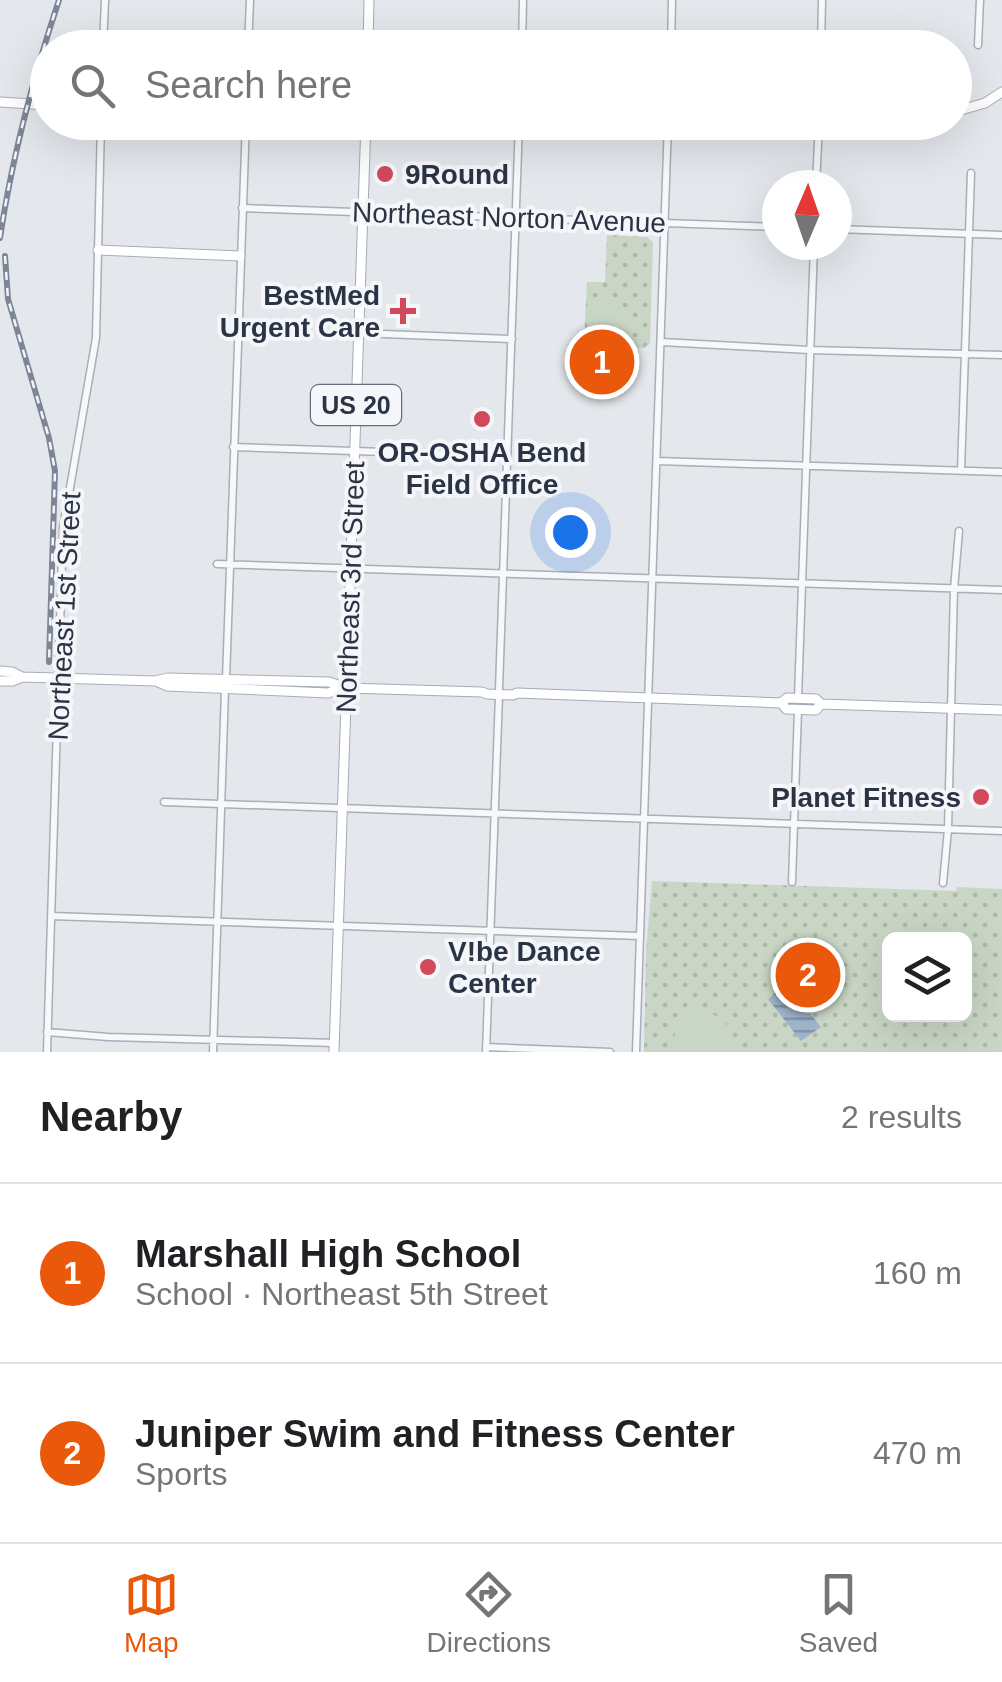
<!DOCTYPE html>
<html lang="en">
<head>
<meta charset="utf-8">
<style>
  body { margin:0; font-family:Helvetica,sans-serif; background:#f2f2f2; color:#202124 }
  .controls { position:absolute; right:30px; bottom:30px; display:grid; overflow:hidden; border-radius:15px; box-shadow:0 10px 40px #0002 }
  .controls button { width:90px; height:90px; display:grid; place-items:center; padding:0; border:0; border-bottom:2px solid #e0e0e0; background:#fff; color:#202124; font:50px sans-serif }
  .compass { position:absolute; left:762px; top:170px; width:90px; height:90px; border-radius:50%; background:#fff; box-shadow:0 10px 40px #0002; rotate:2deg }
  .you { position:absolute; left:570px; top:532px; width:35px; height:35px; margin:-25px; border:8px solid #fff; border-radius:50%; background:#1a73e8; box-shadow:0 0 0 15px #1a73e833 }
  .badge { display:grid; place-items:center; width:65px; height:65px; border-radius:50%; background:#ea580c; color:#fff; font-size:32px; font-weight:700 }
  .pin { position:absolute; translate:-50% -50%; border:5px solid #fff; box-shadow:0 2px 10px #0006 }
  .list { margin:0; padding:0; list-style:none }
  h2 { display:flex; justify-content:space-between; align-items:center; height:130px; margin:0; padding:0 40px; font-size:42px }
  h2 small { font-size:32px; font-weight:400; color:#757577 }
  .list li { display:grid; grid-template-columns:65px 1fr auto; gap:30px; align-items:center; box-sizing:border-box; height:180px; padding:0 40px; border-top:2px solid #e0e0e0 }
  .list b { display:block; font-size:38px; white-space:nowrap }
  .list p { margin:0; font-size:32px; white-space:nowrap; color:#757577 }
  .list em { font-size:32px; font-style:normal; color:#757577 }
  .icon { flex:none; width:55px; height:55px; fill:none; stroke:currentColor; stroke-width:2; stroke-linecap:round; stroke-linejoin:round }
  .map { position:relative; flex:none; width:1002px; height:1052px; overflow:hidden }
  .search { position:absolute; background:#fff; box-shadow:0 10px 40px #0002; left:30px; right:30px; top:30px; height:110px; display:flex; align-items:center; gap:25px; box-sizing:border-box; padding:0 35px; border-radius:55px; color:#757577; font-size:38px }
  .sheet { height:490px; background:#fff }
  nav { display:flex; justify-content:space-around; align-items:center; box-sizing:border-box; height:140px; border-top:2px solid #e0e0e0; background:#fff; font-size:28px; color:#757577 }
  nav a { display:grid; justify-items:center; gap:5px }
  nav .on { color:#ea580c }
  .map>svg:first-child { display:block }
  .green { fill:url(#green-dots); fill-rule:evenodd }
  .pitch { fill:#c9d6c5 }
  .water { fill:url(#water-rules) }
  .lines { fill:none; stroke-linecap:round; stroke-linejoin:round }
  .street-casing { stroke:#a9aeb7; stroke-width:9 }
  .secondary-casing { stroke:#a9aeb7; stroke-width:11 }
  .primary-casing { stroke:#a3abb8; stroke-width:11 }
  .street { stroke:#f7f8fa; stroke-width:6 }
  .secondary { stroke:#fff; stroke-width:9 }
  .primary { stroke:#fff; stroke-width:9 }
  .rail-casing { stroke:#7d8696; stroke-width:6 }
  .rail { stroke:#f4f6f9; stroke-width:2.5; stroke-dasharray:8; stroke-linecap:butt }
  .poi-dot { fill:#d1495b; stroke:#f4f6f9; stroke-width:4 }
  .labels { text-anchor:middle; stroke-width:8; stroke-linejoin:round; paint-order:stroke }
  .shield { fill:#f4f6f9; stroke:#676e7b; stroke-width:2.5 }
  .shield-label { font-size:25px; font-weight:bold; fill:#2b3445 }
  .poi-label { font-size:28px; font-weight:bold; fill:#2b3445; stroke:#f4f6f9; text-anchor:start }
  .street-label { font-size:28px; fill:#2b3445; stroke:#f4f6f9 }
</style>
</head>
<body>
<div class="map">
<svg width="1002" height="1052" viewBox="0 0 1002 1052">
  <defs>
    <pattern id="green-dots" width="8" height="8" patternUnits="userSpaceOnUse" patternTransform="scale(2.5)"><rect width="8" height="8" fill="#c9d6c5"/><path d="M2 2h.1M6 6h.1" fill="none" stroke="#adb8ab" stroke-width="1.8" stroke-linecap="round"/></pattern>
    <pattern id="water-rules" width="6" height="5" patternUnits="userSpaceOnUse" patternTransform="scale(2.5)"><rect width="6" height="5" fill="#9fb4cc"/><path d="M0 2.5h6" fill="none" stroke="#8293a7"/></pattern>
  </defs>
  <rect width="100%" height="100%" fill="#e4e7ec"/>
  <path class="green" d="M 607,235 L 647,237 L 653,242 L 650,343 L 644,348 L 589,346 L 584,340 L 587,282 L 605,282 Z
    M 652,881 L 956,891 L 957,887 L 1002,889 L 1002,1052 L 644,1052 L 646,951 ZM 890,939 L 964,939 L 964,1014 L 890,1014 Z"/>
  <path class="pitch" d="M 594,299 C 621,300 632,316 633,342 L 592,340 Z
    M 679,1007 C 711,1010 732,1016 737,1052 L 672,1052 Z"/>
  <path class="water" d="M 787,984 L 821,1027 L 801,1041 L 768,999 Z"/>
  <g class="lines">
    <defs>
      <path id="street" d="M 978,45 L 980,0
        M 103,48 L 105,0
        M 248,48 L 250,0
        M 522,48 L 523,0
        M 671,48 L 672,0
        M 821,48 L 822,0
        M 816,185 L 819,122
        M 242,208 L 777,227
        M 837,229 L 1002,235
        M 359,333 L 512,339
        M 661,342 L 810,350 L 1002,355
        M 233,447 L 507,456
        M 657,461 L 1002,472
        M 961,471 L 971,173
        M 217,564 L 1002,590
        M 226,679 L 246,122
        M 499,689 L 519,122
        M 798,698 L 814,245
        M 164,802 L 1002,831
        M 792,882 L 798,710
        M 943,883 L 948,829 L 954,589 L 959,531
        M 51,916 L 640,936
        M 47,1032 L 108,1037 L 335,1043
        M 486,1047 L 610,1052
        M 47,1052 L 63,528 L 96,338 L 101,122
        M 213,1052 L 225,689
        M 486,1052 L 499,695
        M 636,1052 L 668,122"/>
      <path id="secondary" d="M 0,102 L 48,105
        M 954,112 L 985,103 L 1002,92
        M 98,250 L 240,256
        M 0,671 L 12,672 L 22,677
        M 0,681 L 13,681 L 22,677 L 155,681 L 168,678 L 329,682 L 347,688
        M 156,681 L 167,686 L 328,693 L 344,688"/>
      <path id="primary" d="M 368,48 L 369,0
        M 347,688 L 482,692 L 487,694 L 513,695 L 517,693 L 781,703 L 787,698 L 816,699 L 821,704 L 1002,710
        M 781,702 L 786,709 L 816,710 L 821,704
        M 334,1052 L 366,122"/>
    </defs>
    <use href="#street" class="street-casing"/>
    <use href="#secondary" class="secondary-casing"/>
    <use href="#primary" class="primary-casing"/>
    <use href="#street" class="street"/>
    <use href="#secondary" class="secondary"/>
    <use href="#primary" class="primary"/>
    <defs>
      <path id="rail" d="M 0,238 C 12,157 33,78 59,0
        M 5,256 L 8,299 L 49,438 L 55,471 L 49,662"/>
    </defs>
    <use href="#rail" class="rail-casing"/>
    <use href="#rail" class="rail"/>
  </g>
  <g class="poi-dot">
    <circle cx="385" cy="174" r="10"/>
    <path d="M398 296h10v10h10v10h-10v10h-10v-10h-10v-10h10z"/>
    <circle cx="482" cy="419" r="10"/>
    <circle cx="981" cy="797" r="10"/>
    <circle cx="428" cy="967" r="10"/>
  </g>
  <g class="labels">
    <rect class="shield" x="311" y="385" width="90" height="40" rx="8"/>
    <g class="shield-label">
      <text x="356" y="414">US 20</text>
    </g>
    <g class="poi-label">
      <text x="405" y="184">9Round</text>
      <text x="380" y="305" text-anchor="end">BestMed<tspan x="380" dy="32">Urgent Care</tspan></text>
      <text x="482" y="462" text-anchor="middle">OR-OSHA Bend<tspan x="482" dy="32">Field Office</tspan></text>
      <text x="961" y="807" text-anchor="end">Planet Fitness</text>
      <text x="448" y="961">V!be Dance<tspan x="448" dy="32">Center</tspan></text>
    </g>
    <g class="street-label">
      <text transform="translate(509 217) rotate(2)" y="10">Northeast Norton Avenue</text>
      <text transform="translate(350 587) rotate(-88)" y="10">Northeast 3rd Street</text>
      <text transform="translate(64 616) rotate(-87)" y="10">Northeast 1st Street</text>
    </g>
  </g>
</svg>
<div class="controls">
<button><svg class="icon" aria-label="layers" viewBox="0 0 24 24"><path d="M12 4l9 5-9 5-9-5zM3 14l9 5 9-5"/></svg></button>
</div>
<svg class="compass" viewBox="-18 -18 36 36"><path d="M0-13l5 13h-10z" fill="#e53935"/><path d="M0 13l5-13h-10z" fill="#757577"/></svg>
<div class="you"></div>
<div class="pin badge" style="left:602px;top:362px">1</div>
<div class="pin badge" style="left:808px;top:975px">2</div>
<div class="search"><svg class="icon" aria-label="search" viewBox="0 0 24 24"><circle cx="10" cy="10" r="6"/><path d="M15 15l6 6"/></svg>Search here</div>
</div>
<section class="sheet">
<h2>Nearby<small>2 results</small></h2>
<ul class="list">
<li><span class="badge">1</span><div><b>Marshall High School</b><p>School · Northeast 5th Street</p></div><em>160 m</em></li>
<li><span class="badge">2</span><div><b>Juniper Swim and Fitness Center</b><p>Sports</p></div><em>470 m</em></li>
</ul>
</section>
<nav>
<a class="on"><svg class="icon" aria-label="map" viewBox="0 0 24 24"><path d="M3 6l6-2 6 2 6-2v14l-6 2-6-2-6 2zM9 4v14M15 6v14"/></svg>Map</a>
<a><svg class="icon" aria-label="directions" viewBox="0 0 24 24"><path d="M12 3l9 9-9 9-9-9zM9 14v-3h6M13 9l2 2-2 2"/></svg>Directions</a>
<a><svg class="icon" aria-label="saved" viewBox="0 0 24 24"><path d="M7 4h10v16l-5-4-5 4z"/></svg>Saved</a>
</nav>
</body>
</html>
